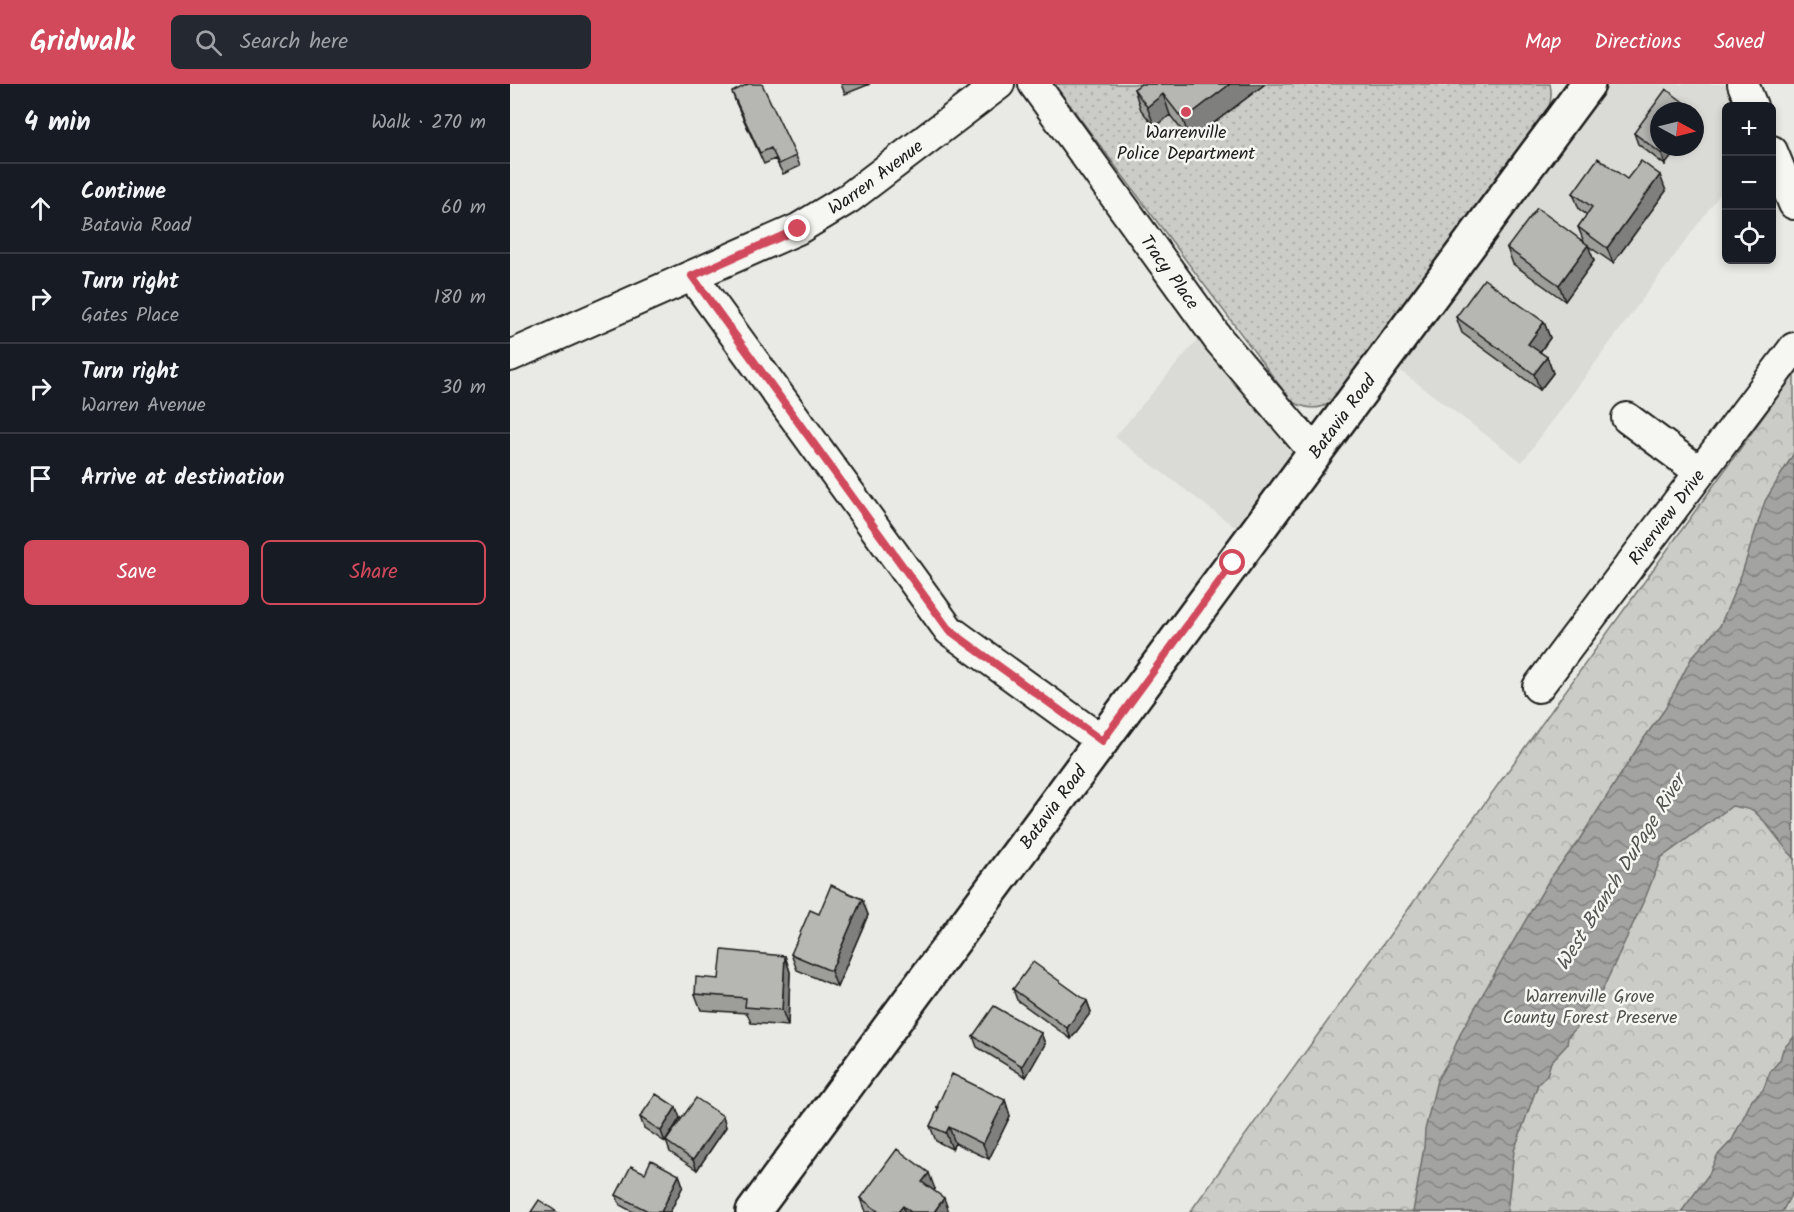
<!DOCTYPE html>
<html lang="en">
<head>
<meta charset="utf-8">
<style>
  body { margin:0; font-family:Kalam,sans-serif; background:#242831; color:#f1f3f6 }
  .controls { position:absolute; right:18px; top:18px; display:grid; overflow:hidden; border-radius:9px; box-shadow:0 3px 9px #0003 }
  .controls button { width:54px; height:54px; display:grid; place-items:center; padding:0; border:0; border-bottom:2px solid #363941; background:#171b24; color:#f1f3f6; font:30px sans-serif }
  .compass { position:absolute; left:1140px; top:18px; width:54px; height:54px; border-radius:50%; background:#171b24; box-shadow:0 3px 9px #0003; rotate:97deg }
  .stop { position:absolute; width:18px; height:18px; margin:-14px; border:4px solid #d1495b; border-radius:50%; background:#fff }
  .stop.end { background:#d1495b; border-color:#fff; box-shadow:0 2px 6px #0008 }
  .list { margin:0; padding:0; list-style:none }
  h2 { display:flex; justify-content:space-between; align-items:center; height:78px; margin:0; padding:0 24px; font-size:26px }
  h2 small { font-size:20px; font-weight:400; color:#9ea1a6 }
  .list li { display:grid; grid-template-columns:39px 1fr auto; gap:18px; align-items:center; box-sizing:border-box; height:90px; padding:0 24px; border-top:2px solid #363941 }
  .list b { display:block; font-size:22px; white-space:nowrap }
  .list p { margin:0; font-size:20px; white-space:nowrap; color:#9ea1a6 }
  .list em { font-size:20px; font-style:normal; color:#9ea1a6 }
  .actions { display:flex; gap:12px; padding:18px 24px }
  .actions a { flex:1; padding:14px 0; border:2px solid #d1495b; border-radius:9px; text-align:center; font-size:21px; color:#d1495b }
  .actions .main { background:#d1495b; color:#fff }
  .icon { flex:none; width:33px; height:33px; fill:none; stroke:currentColor; stroke-width:2; stroke-linecap:round; stroke-linejoin:round }
  .map { position:relative; flex:none; width:1284px; height:1128px; overflow:hidden }
  header { display:flex; align-items:center; gap:36px; box-sizing:border-box; height:84px; padding:0 30px; background:#d1495b; color:#fff }
  header strong { font-size:28px }
  nav { display:flex; gap:33px; margin-inline-start:auto; font-size:21px }
  .search { width:420px; height:54px; background:#242831; display:flex; align-items:center; gap:15px; box-sizing:border-box; padding:0 21px; border-radius:9px; color:#9ea1a6; font-size:22px }
  main { display:flex }
  aside { flex:1; background:#171b24 }
  .map>svg:first-child { display:block }
  .built { fill:#dadad6; fill-rule:evenodd }
  .grass { fill:url(#grass-dots); stroke:#747472; stroke-width:1.5 }
  .park { fill:url(#park-crowns); stroke:#747472; stroke-width:1.5 }
  .water { fill:url(#water-waves); stroke:#6d6d6c; stroke-width:1.5 }
  .lines { fill:none; stroke-linecap:round; stroke-linejoin:round }
  .minor-casing { stroke:#1c1c1c; stroke-width:34 }
  .major-casing { stroke:#1c1c1c; stroke-width:38 }
  .minor { stroke:#f6f6f2; stroke-width:30 }
  .major { stroke:#f6f6f2; stroke-width:33 }
  .wall { fill:#9d9d9a; stroke:#1c1c1c; stroke-width:1.5 }
  .shaded-wall { fill:#7f7f7d; stroke:#1c1c1c; stroke-width:1.5 }
  .building { fill:#b6b6b3; stroke:#1c1c1c; stroke-width:1.5 }
  .route { stroke:#d1495b; stroke-width:8 }
  .poi-dot { fill:#d1495b; stroke:#f6f6f2; stroke-width:2 }
  .labels { text-anchor:middle; stroke-width:5; stroke-linejoin:round; paint-order:stroke }
  .poi-label { font-size:18px; fill:#1c1c1c; stroke:#f6f6f2 }
  .street-label { font-size:18px; fill:#1c1c1c; stroke:#f6f6f2 }
  .park-label { font-size:18px; fill:#51514f; stroke:#f6f6f2 }
  .water-label { font-size:20px; font-style:italic; fill:#525251; stroke:#f6f6f2 }
</style>
</head>
<body>
<header>
<strong>Gridwalk</strong>
<div class="search"><svg class="icon" aria-label="search" viewBox="0 0 24 24"><circle cx="10" cy="10" r="6"/><path d="M15 15l6 6"/></svg>Search here</div>
<nav><a>Map</a><a>Directions</a><a>Saved</a></nav>
</header>
<main>
<aside>
<h2>4 min<small>Walk · 270 m</small></h2>
<ul class="list">
<li><svg class="icon" aria-label="ahead" viewBox="0 0 24 24"><path d="M12 20V5M6 11l6-6 6 6"/></svg><div><b>Continue</b><p>Batavia Road</p></div><em>60 m</em></li>
<li><svg class="icon" aria-label="right" viewBox="0 0 24 24"><path d="M7 20v-9h11M14 6l5 5-5 5"/></svg><div><b>Turn right</b><p>Gates Place</p></div><em>180 m</em></li>
<li><svg class="icon" aria-label="right" viewBox="0 0 24 24"><path d="M7 20v-9h11M14 6l5 5-5 5"/></svg><div><b>Turn right</b><p>Warren Avenue</p></div><em>30 m</em></li>
<li><svg class="icon" aria-label="arrive" viewBox="0 0 24 24"><path d="M6 21V4h12l-3 4 3 4H6"/></svg><div><b>Arrive at destination</b></div></li>
</ul>
<div class="actions"><a class="main">Save</a><a>Share</a></div>
</aside>
<div class="map">
<svg width="1284" height="1128" viewBox="0 0 1284 1128">
  <defs>
    <pattern id="grass-dots" width="8" height="8" patternUnits="userSpaceOnUse" patternTransform="scale(1.5)"><rect width="8" height="8" fill="#cbcbc7"/><path d="M2 2h.1M6 6h.1" fill="none" stroke="#aeaeaa" stroke-width="1.8" stroke-linecap="round"/></pattern>
    <pattern id="park-crowns" width="20" height="18" patternUnits="userSpaceOnUse" patternTransform="scale(1.5)"><rect width="20" height="18" fill="#cbcbc7"/><path d="M2 6a3 3 0 1 1 6 0M12 15a3 3 0 1 1 6 0" fill="none" stroke="#aeaeaa"/></pattern>
    <pattern id="water-waves" width="16" height="10" patternUnits="userSpaceOnUse" patternTransform="scale(1.5)"><rect width="16" height="10" fill="#a3a3a1"/><path d="M0 5q4-4 8 0t8 0" fill="none" stroke="#848482"/></pattern>
  </defs>
  <rect width="100%" height="100%" fill="#e9e9e5"/>
  <filter id="ink" filterUnits="userSpaceOnUse"><feTurbulence type="fractalNoise" baseFrequency=".0167" numOctaves="2"/><feDisplacementMap in="SourceGraphic" scale="12" xChannelSelector="R" yChannelSelector="G"/><feConvolveMatrix kernelMatrix="1 2 1 2 8 2 1 2 1" color-interpolation-filters="sRGB"/></filter>
  <g filter="url(#ink)">
    <path class="built" d="M 1099,0 L 1221,0 L 1232,22 L 1216,22 L 1216,102 L 1012,378 L 888,285 ZM 1149,27 L 1185,27 L 1185,63 L 1149,63 Z
      M 693,249 L 803,399 L 754,465 L 605,353 Z"/>
    <path class="grass" d="M 546,0 L 1040,0 C 1044,17 1037,29 1028,43 L 820,319 C 807,327 795,324 782,318 L 547,4 Z"/>
    <path class="park" d="M 1284,290 L 1284,1128 L 680,1128 Z"/>
    <path class="water" d="M 1284,369 L 1284,775 L 1255,738 L 1243,726 L 1222,722 L 1151,774 L 1136,812 L 1090,911 L 1074,925 L 1067,943 L 1058,953 L 1057,961 L 1041,978 L 1037,991 L 1028,1000 L 1004,1067 L 997,1128 L 903,1128 L 914,1063 L 915,1046 L 927,996 L 939,976 L 952,946 L 1039,796 L 1069,756 L 1132,657 L 1155,625 L 1182,573 L 1210,542 L 1232,489 L 1255,417 Z
      M 1284,953 L 1284,1105 L 1273,1126 L 1271,1128 L 1171,1128 L 1199,1090 L 1207,1072 L 1222,1056 L 1242,1016 L 1253,1006 L 1260,988 L 1270,976 L 1273,965 Z"/>
    <g class="lines">
      <defs>
        <g id="minor">
          <path id="s1" d="M 524,0 L 709,256 L 805,369"/>
          <path d="M 1233,0 L 1242,22"/>
          <path d="M 1262,67 L 1284,120"/>
          <path d="M 182,192 L 439,546 L 592,657"/>
          <path id="s2" d="M 0,272 L 288,145 L 339,114 L 489,0"/>
          <path d="M 1117,334 L 1190,388"/>
          <path id="s3" d="M 1028,603 L 1284,264"/>
        </g>
        <g id="major">
          <path id="s4" d="M 243,1128 L 1078,0"/>
        </g>
      </defs>
      <use href="#minor" class="minor-casing"/>
      <use href="#major" class="major-casing"/>
      <use href="#minor" class="minor"/>
      <use href="#major" class="major"/>
    </g>
    <path class="wall" d="M 331,0 L 360,0 L 335,10 Z
      M 755,0 L 680,57 L 660,31 L 645,43 L 631,26 L 624,5 Z
      M 222,8 L 286,72 L 290,82 L 273,90 L 265,75 L 254,80 L 226,19 Z
      M 1184,26 L 1155,81 L 1128,60 L 1124,49 Z
      M 1117,95 L 1156,107 L 1103,179 L 1078,162 L 1084,177 L 1055,217 L 1003,180 L 997,164 L 1074,158 L 1068,143 L 1077,131 L 1069,125 L 1063,109 Z
      M 946,233 L 1034,238 L 1040,254 L 1030,268 L 1037,273 L 1043,289 L 1030,306 L 952,249 Z
      M 352,815 L 358,831 L 327,903 L 287,886 L 281,870 L 309,830 Z
      M 275,872 L 280,888 L 278,942 L 241,939 L 237,929 L 191,926 L 185,910 L 209,895 Z
      M 503,905 L 577,917 L 581,928 L 561,955 L 507,916 Z
      M 531,949 L 535,960 L 516,993 L 467,963 L 463,952 Z
      M 495,1016 L 500,1032 L 479,1075 L 445,1059 L 442,1065 L 426,1057 L 420,1042 L 428,1026 L 427,1023 Z
      M 213,1032 L 216,1043 L 187,1086 L 160,1068 L 156,1057 Z
      M 130,1033 L 170,1034 L 155,1058 L 134,1044 Z
      M 135,1089 L 169,1091 L 173,1102 L 160,1128 L 123,1128 L 110,1121 L 106,1111 Z
      M 425,1105 L 424,1107 L 439,1128 L 356,1128 L 351,1114 Z"/>
    <path class="shaded-wall" d="M 720,0 L 755,0 L 680,57 L 673,36 Z
      M 653,10 L 660,31 L 645,43 L 637,23 Z
      M 1185,28 L 1188,37 L 1185,41 Z
      M 1157,63 L 1169,63 L 1155,81 L 1152,70 Z
      M 1150,91 L 1156,107 L 1103,179 L 1097,164 Z
      M 1078,161 L 1084,177 L 1055,217 L 1049,201 Z
      M 1034,238 L 1040,254 L 1024,276 L 1018,260 Z
      M 1037,273 L 1043,289 L 1030,306 L 1024,290 Z
      M 352,815 L 358,831 L 327,903 L 321,887 Z
      M 275,872 L 280,888 L 278,942 L 272,926 Z
      M 577,917 L 581,928 L 561,955 L 557,944 Z
      M 531,949 L 535,960 L 516,993 L 512,982 Z
      M 495,1016 L 500,1032 L 479,1075 L 473,1060 Z
      M 166,1023 L 170,1034 L 155,1058 L 151,1047 Z
      M 213,1032 L 216,1043 L 187,1086 L 183,1076 Z
      M 439,1043 L 445,1059 L 442,1065 L 436,1049 Z
      M 419,1089 L 425,1105 L 418,1114 L 412,1098 Z
      M 169,1091 L 173,1102 L 160,1128 L 151,1128 Z
      M 434,1114 L 439,1128 L 424,1128 Z
      M 393,1122 L 395,1128 L 388,1128 Z"/>
    <path class="building" d="M 238,0 L 252,0 L 286,72 L 269,80 L 261,64 L 250,69 L 222,8 Z
      M 631,0 L 720,0 L 673,36 L 653,10 L 637,23 L 624,5 Z
      M 1156,5 L 1184,26 L 1184,27 L 1149,27 L 1149,63 L 1157,63 L 1152,70 L 1124,49 Z
      M 1088,74 L 1117,95 L 1131,77 L 1150,91 L 1097,164 L 1068,143 L 1082,123 L 1063,109 Z
      M 1027,124 L 1078,161 L 1049,201 L 997,164 Z
      M 974,195 L 1034,238 L 1018,260 L 1037,273 L 1024,290 L 946,233 Z
      M 321,801 L 352,815 L 321,887 L 281,870 L 300,826 L 309,830 Z
      M 212,866 L 275,872 L 272,926 L 235,923 L 236,914 L 185,910 L 186,893 L 209,895 Z
      M 523,878 L 577,917 L 557,944 L 503,905 Z
      M 484,922 L 531,949 L 512,982 L 463,952 Z
      M 442,990 L 495,1016 L 473,1060 L 439,1043 L 436,1049 L 420,1042 L 429,1023 L 427,1023 Z
      M 146,1010 L 166,1023 L 151,1047 L 130,1033 Z
      M 186,1014 L 213,1032 L 183,1076 L 156,1057 Z
      M 387,1065 L 419,1089 L 412,1098 L 434,1114 L 424,1128 L 401,1128 L 393,1122 L 388,1128 L 369,1128 L 351,1114 Z
      M 141,1076 L 169,1091 L 151,1128 L 140,1128 L 106,1111 L 121,1082 L 135,1089 Z
      M 29,1116 L 47,1128 L 21,1128 Z"/>
  </g>
  <g class="lines" filter="url(#ink)">
    <path class="route" d="M 288,145 L 182,192 L 439,546 L 592,657 L 723,479"/>
  </g>
  <circle class="poi-dot" cx="676" cy="28" r="6"/>
  <g class="labels">
    <g class="poi-label">
      <text x="676" y="54">Warrenville<tspan x="676" dy="21">Police Department</tspan></text>
    </g>
    <g class="street-label">
      <text dy="6" stroke="none"><textPath href="#s2" startOffset="408">Warren Avenue</textPath></text>
      <text dy="6" stroke="none"><textPath href="#s1" startOffset="232">Tracy Place</textPath></text>
      <text dy="6" stroke="none"><textPath href="#s4" startOffset="990">Batavia Road</textPath></text>
      <text dy="6" stroke="none"><textPath href="#s3" startOffset="213">Riverview Drive</textPath></text>
      <text dy="6" stroke="none"><textPath href="#s4" startOffset="504">Batavia Road</textPath></text>
    </g>
    <g class="park-label">
      <text x="1080" y="918">Warrenville Grove<tspan x="1080" dy="21">County Forest Preserve</tspan></text>
    </g>
    <g class="water-label">
      <text transform="translate(1110 788) rotate(-58)" y="7">West Branch DuPage River</text>
    </g>
  </g>
</svg>
<div class="controls">
<button>+</button>
<button>−</button>
<button><svg class="icon" aria-label="locate" viewBox="0 0 24 24"><circle cx="12" cy="12" r="6"/><path d="M12 2v4M12 18v4M2 12h4M18 12h4"/></svg></button>
</div>
<svg class="compass" viewBox="-18 -18 36 36"><path d="M0-13l5 13h-10z" fill="#e53935"/><path d="M0 13l5-13h-10z" fill="#9ea1a6"/></svg>
<div class="stop" style="left:723px;top:479px"></div>
<div class="stop end" style="left:288px;top:145px"></div>
</div>
</main>
</body>
</html>
